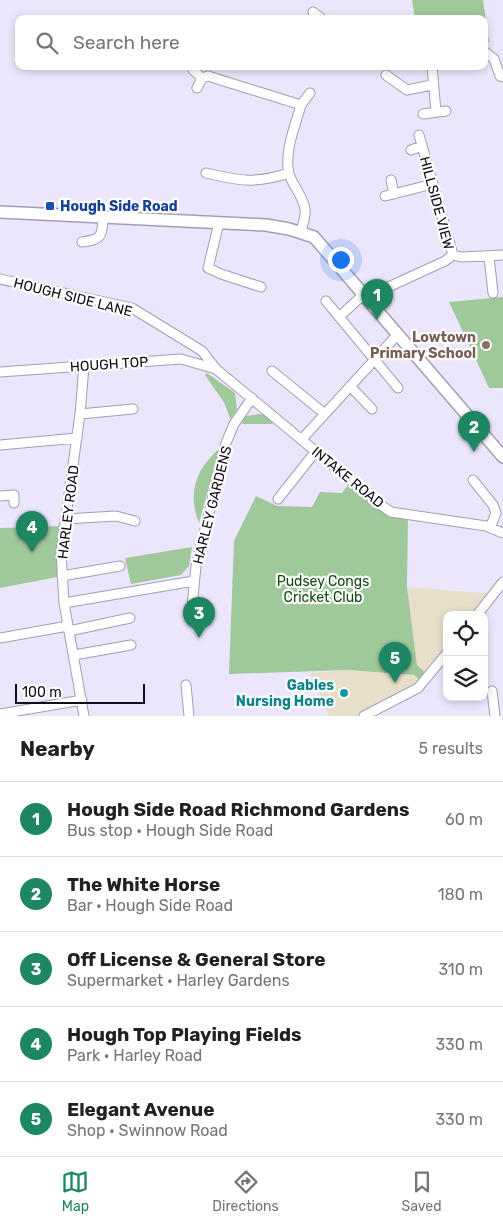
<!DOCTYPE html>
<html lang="en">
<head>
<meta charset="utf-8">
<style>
  body { margin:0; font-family:Rubik,sans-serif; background:#f2f2f2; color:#202124 }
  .controls { position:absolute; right:15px; bottom:15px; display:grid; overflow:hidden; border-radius:10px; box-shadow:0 2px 8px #0003 }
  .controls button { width:45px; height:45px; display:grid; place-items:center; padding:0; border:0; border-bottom:1px solid #e0e0e0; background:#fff; color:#202124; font:25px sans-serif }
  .scale { position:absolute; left:15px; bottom:12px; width:130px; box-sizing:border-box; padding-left:5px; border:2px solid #100d16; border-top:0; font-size:14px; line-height:18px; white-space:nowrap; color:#100d16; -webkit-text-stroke:4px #fff; paint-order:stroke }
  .you { position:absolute; left:340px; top:259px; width:18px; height:18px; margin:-12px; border:4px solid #fff; border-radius:50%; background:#1a73e8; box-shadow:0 0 0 8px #1a73e833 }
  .badge { display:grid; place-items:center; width:32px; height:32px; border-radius:50%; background:#1d8764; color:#fff; font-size:16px; font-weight:700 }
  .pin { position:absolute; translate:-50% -41px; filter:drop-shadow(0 1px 2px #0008) }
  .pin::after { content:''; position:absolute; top:26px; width:18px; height:15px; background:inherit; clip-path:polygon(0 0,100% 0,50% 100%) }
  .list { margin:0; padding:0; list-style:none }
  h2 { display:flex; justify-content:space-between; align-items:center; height:65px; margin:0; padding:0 20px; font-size:21px }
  h2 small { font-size:16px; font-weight:400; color:#757577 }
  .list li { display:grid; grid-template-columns:32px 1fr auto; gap:15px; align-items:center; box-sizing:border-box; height:75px; padding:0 20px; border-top:1px solid #e0e0e0 }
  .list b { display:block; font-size:19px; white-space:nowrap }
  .list p { margin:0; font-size:16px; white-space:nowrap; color:#757577 }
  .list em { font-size:16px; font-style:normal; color:#757577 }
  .icon { flex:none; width:28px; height:28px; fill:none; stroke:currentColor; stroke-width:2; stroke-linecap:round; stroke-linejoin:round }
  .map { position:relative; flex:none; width:503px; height:716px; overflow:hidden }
  .search { position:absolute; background:#fff; box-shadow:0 2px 8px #0003; left:15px; right:15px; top:15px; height:55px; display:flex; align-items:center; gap:12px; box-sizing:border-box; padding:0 18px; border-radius:10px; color:#757577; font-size:19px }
  .sheet { height:440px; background:#fff }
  nav { display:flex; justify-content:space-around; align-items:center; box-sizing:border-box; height:70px; border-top:1px solid #e0e0e0; background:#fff; font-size:14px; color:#757577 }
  nav a { display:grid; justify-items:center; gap:2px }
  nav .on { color:#1d8764 }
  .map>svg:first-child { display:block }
  .commercial { fill:#e8dfca }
  .green { fill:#9fc89b }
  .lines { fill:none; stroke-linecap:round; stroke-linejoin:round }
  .minor-casing { stroke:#a49cb6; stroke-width:11 }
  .major-casing { stroke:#a49cb6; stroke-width:14 }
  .minor { stroke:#fff; stroke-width:9 }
  .major { stroke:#fff; stroke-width:11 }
  .transit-dot { fill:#1a4fb4; stroke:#fff; stroke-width:2 }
  .education-dot { fill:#8d6e63; stroke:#fff; stroke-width:2 }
  .culture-dot { fill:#0f9aa8; stroke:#fff; stroke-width:2 }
  .labels { text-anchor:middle; stroke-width:4.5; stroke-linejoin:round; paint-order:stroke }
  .street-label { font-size:14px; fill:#100d16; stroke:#fff }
  .transit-label { font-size:14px; font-weight:bold; fill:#164399; stroke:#fff; text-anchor:start }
  .education-label { font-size:14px; font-weight:bold; fill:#785e54; stroke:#fff; text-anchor:end }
  .park-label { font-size:14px; fill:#0d4d0b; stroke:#fff }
  .culture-label { font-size:14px; font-weight:bold; fill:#0d838f; stroke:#fff; text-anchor:end }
</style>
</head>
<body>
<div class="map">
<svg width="503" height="716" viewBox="0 0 503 716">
  <rect width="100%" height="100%" fill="#ece6fc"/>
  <path class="commercial" d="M 407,587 L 495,594 L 477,615 L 447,615 L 447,653 L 429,676 L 417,665 Z
    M 348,670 L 414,675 L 423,683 L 363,716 L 329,716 L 310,673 Z"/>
  <path class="green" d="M 412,0 L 483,0 L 489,42 L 484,43 L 484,19 L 415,19 Z
    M 503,297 L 503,388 L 489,388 L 449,302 Z
    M 207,373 L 235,393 L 237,410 L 230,419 L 225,404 L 205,375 Z
    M 259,414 L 264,415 L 273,422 L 272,424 L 242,424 L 243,419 L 246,416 Z
    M 220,448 L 199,523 C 187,492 196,469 220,448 Z
    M 352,480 L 378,503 L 408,515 L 407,587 L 413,634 L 417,665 L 429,676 L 423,683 L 414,675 L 348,670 L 229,674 L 234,541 L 256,496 L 277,506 L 312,507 L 320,492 L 342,493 Z
    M 64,526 L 62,576 L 0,588 L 0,528 Z
    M 192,547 L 189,566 L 181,575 L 131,584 L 125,558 Z"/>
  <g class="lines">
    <defs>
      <path id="minor" d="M 313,12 L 322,19
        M 484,51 L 494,59 L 500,76 L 503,77
        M 432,66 L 436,112
        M 193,70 L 202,78
        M 386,75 L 407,90 L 432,85
        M 197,88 L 202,78 L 208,76 C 239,86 270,95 301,105 C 295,126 284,152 289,174 C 293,186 303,196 305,209 C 306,216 303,224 301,231
        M 301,105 L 310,93
        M 423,114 L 446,111
        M 411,150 L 422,146
        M 206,173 C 240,181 255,184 289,173
        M 391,180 L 394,194
        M 385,196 L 433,184
        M 219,223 L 208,268 L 221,274 L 261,287
        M 82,242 C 102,239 102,237 103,217
        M 453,255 L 461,257 L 503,255
        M 489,257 L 493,293
        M 0,279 L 132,308 L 202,351 L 216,369 L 378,503 L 391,512 L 486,526 L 503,533
        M 326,301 L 398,388
        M 371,301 L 384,289 L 445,261 L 453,255 L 419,135
        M 339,317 L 364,294
        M 84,366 L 80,414 L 61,553 L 64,603 L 84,716
        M 272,371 L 325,414
        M 0,372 L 181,359 L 216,369
        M 350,386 L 372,409
        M 80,414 L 133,409
        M 302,439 L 398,334
        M 0,445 L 77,438
        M 473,480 L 493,505 L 496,513 L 490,528
        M 0,496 L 14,495 L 14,503
        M 278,499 L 316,451
        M 65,519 L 116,516 L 135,521
        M 62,576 L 120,566
        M 64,603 L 194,581
        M 477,615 L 503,582
        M 191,617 L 196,566 L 226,443 L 234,424 L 252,398
        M 69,631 L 130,618
        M 0,638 L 68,626
        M 74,655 L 131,645
        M 186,685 L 189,716
        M 492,691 L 495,716
        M 0,714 L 82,700
        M 364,716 L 418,688 L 447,653"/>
      <path id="major" d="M 0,212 L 266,225 L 289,229 L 314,237 L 503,457"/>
    </defs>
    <use href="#minor" class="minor-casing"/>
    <use href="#major" class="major-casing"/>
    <use href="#minor" class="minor"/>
    <use href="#major" class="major"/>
  </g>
  <rect class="transit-dot" x="45" y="201" width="10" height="10" rx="2.5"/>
  <circle class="education-dot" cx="486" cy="345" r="5"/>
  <circle class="culture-dot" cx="344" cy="693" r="5"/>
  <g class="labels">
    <g class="street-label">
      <text transform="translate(437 203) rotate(75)" y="5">HILLSIDE VIEW</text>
      <text transform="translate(73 297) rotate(14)" y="5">HOUGH SIDE LANE</text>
      <text transform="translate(109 364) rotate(-4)" y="5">HOUGH TOP</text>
      <text transform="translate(348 477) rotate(39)" y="5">INTAKE ROAD</text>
      <text transform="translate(212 505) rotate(-76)" y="5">HARLEY GARDENS</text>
      <text transform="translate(68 512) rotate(-83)" y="5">HARLEY ROAD</text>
    </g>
    <g class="transit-label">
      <text x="60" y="211">Hough Side Road</text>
    </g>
    <g class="education-label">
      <text x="476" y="342">Lowtown<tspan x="476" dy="16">Primary School</tspan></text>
    </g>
    <g class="park-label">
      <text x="323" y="586">Pudsey Congs<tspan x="323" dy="16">Cricket Club</tspan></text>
    </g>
    <g class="culture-label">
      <text x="334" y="690">Gables<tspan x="334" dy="16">Nursing Home</tspan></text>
    </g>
  </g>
</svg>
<div class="controls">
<button><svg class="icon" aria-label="locate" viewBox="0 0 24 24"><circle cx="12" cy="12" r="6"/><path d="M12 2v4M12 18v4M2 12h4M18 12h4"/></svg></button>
<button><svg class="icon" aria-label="layers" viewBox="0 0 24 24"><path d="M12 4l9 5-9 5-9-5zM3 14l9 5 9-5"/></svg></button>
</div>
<div class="scale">100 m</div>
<div class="you"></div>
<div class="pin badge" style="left:377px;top:320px">1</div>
<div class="pin badge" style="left:474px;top:452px">2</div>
<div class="pin badge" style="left:199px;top:638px">3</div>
<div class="pin badge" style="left:32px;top:552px">4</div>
<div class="pin badge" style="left:395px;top:683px">5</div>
<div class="search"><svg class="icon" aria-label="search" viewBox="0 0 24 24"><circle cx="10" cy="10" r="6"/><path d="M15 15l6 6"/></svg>Search here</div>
</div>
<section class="sheet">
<h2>Nearby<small>5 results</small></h2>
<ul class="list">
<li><span class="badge">1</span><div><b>Hough Side Road Richmond Gardens</b><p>Bus stop · Hough Side Road</p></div><em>60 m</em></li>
<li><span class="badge">2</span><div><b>The White Horse</b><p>Bar · Hough Side Road</p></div><em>180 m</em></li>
<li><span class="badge">3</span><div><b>Off License &amp; General Store</b><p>Supermarket · Harley Gardens</p></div><em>310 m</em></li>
<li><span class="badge">4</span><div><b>Hough Top Playing Fields</b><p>Park · Harley Road</p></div><em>330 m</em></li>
<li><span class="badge">5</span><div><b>Elegant Avenue</b><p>Shop · Swinnow Road</p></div><em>330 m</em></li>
</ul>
</section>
<nav>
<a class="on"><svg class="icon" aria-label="map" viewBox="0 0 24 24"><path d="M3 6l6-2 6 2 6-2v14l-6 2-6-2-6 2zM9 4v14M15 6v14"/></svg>Map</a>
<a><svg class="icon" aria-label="directions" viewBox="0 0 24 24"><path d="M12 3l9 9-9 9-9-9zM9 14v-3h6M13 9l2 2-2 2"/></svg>Directions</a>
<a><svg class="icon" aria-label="saved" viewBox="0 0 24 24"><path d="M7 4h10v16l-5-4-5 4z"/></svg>Saved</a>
</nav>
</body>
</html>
